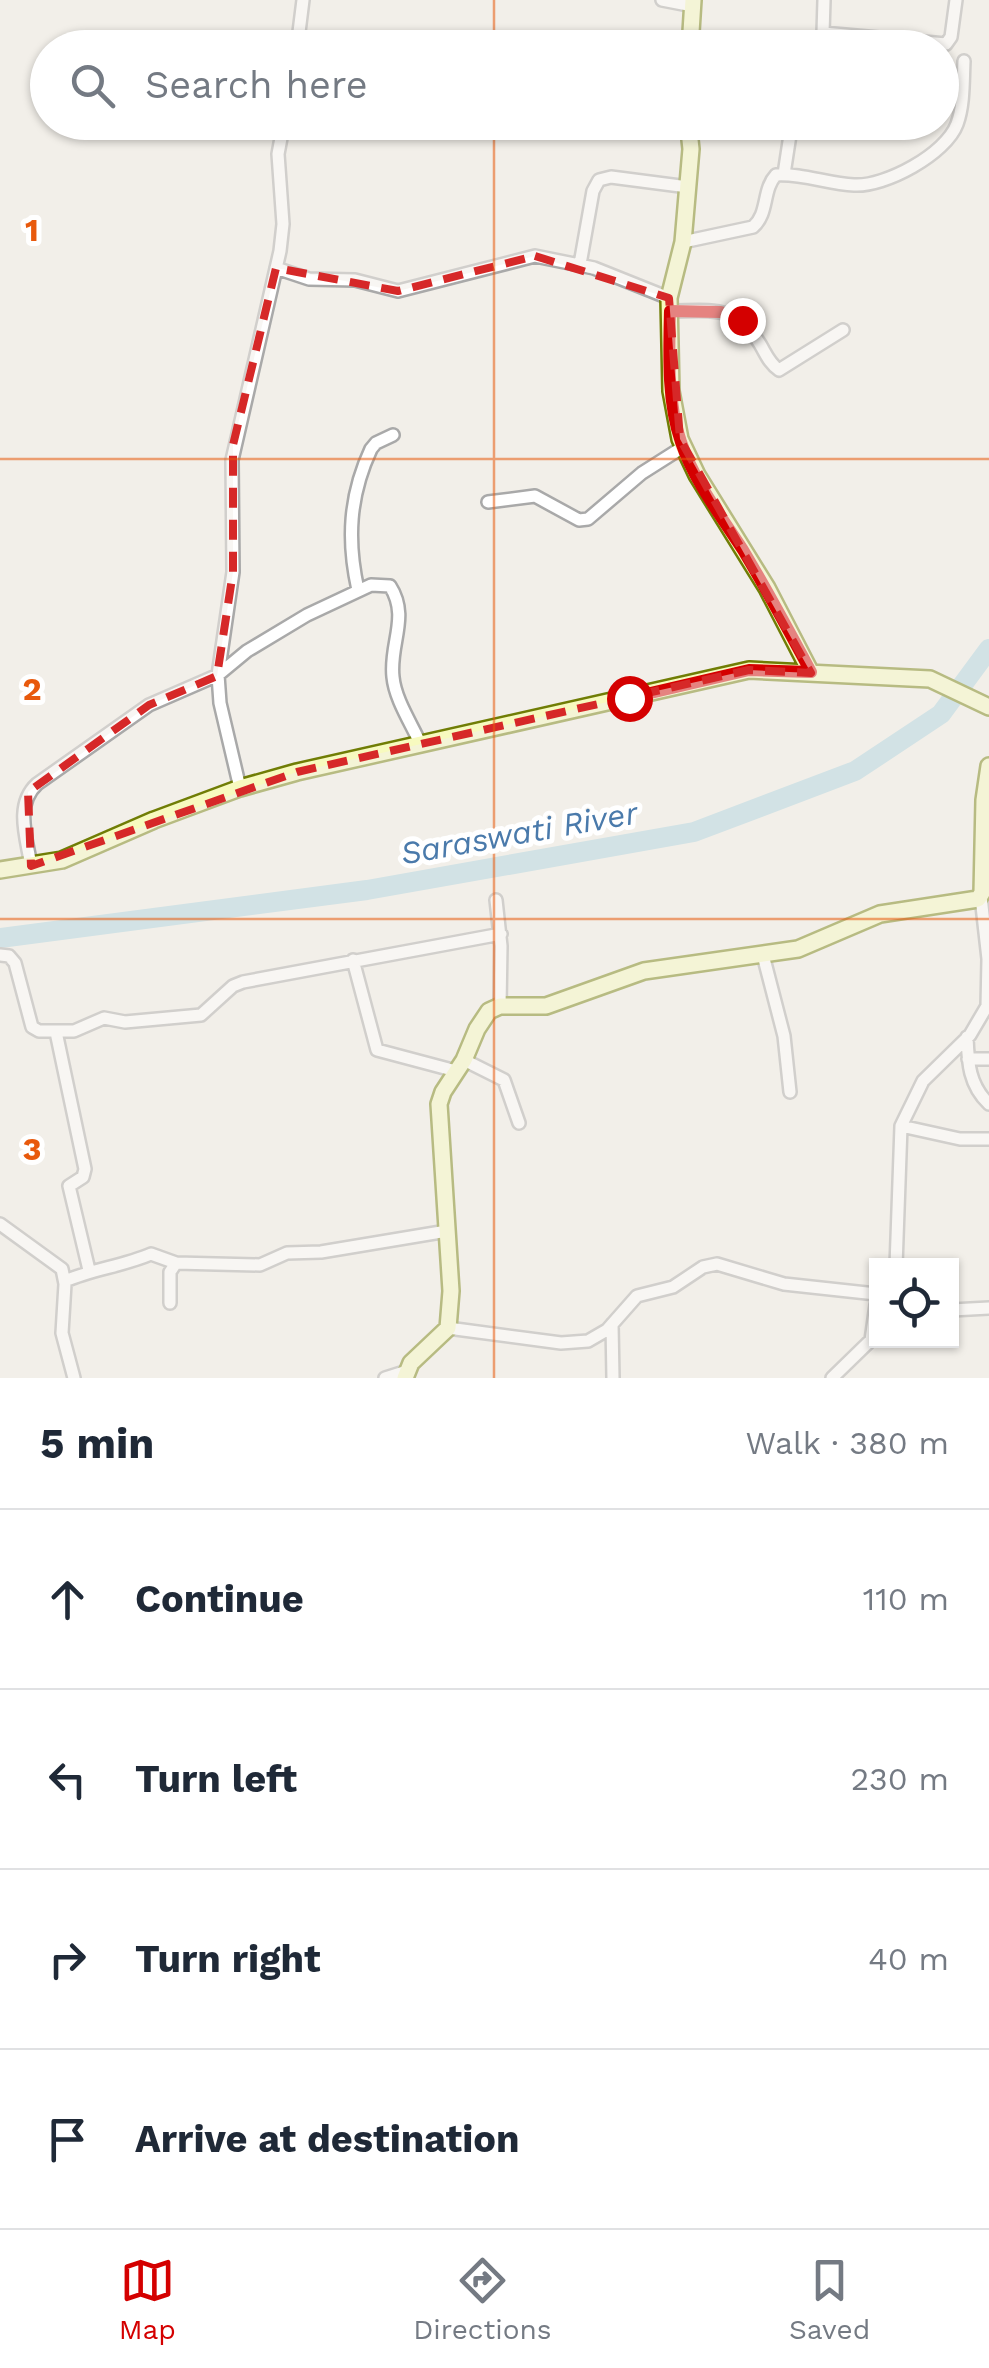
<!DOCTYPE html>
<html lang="en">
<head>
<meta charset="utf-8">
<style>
  body { margin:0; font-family:"Work Sans",sans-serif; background:#f2f2f3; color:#1f2937 }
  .controls { position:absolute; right:30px; bottom:30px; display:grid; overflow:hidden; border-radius:0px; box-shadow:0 2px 8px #0004 }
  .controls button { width:90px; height:90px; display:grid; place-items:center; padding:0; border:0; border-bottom:2px solid #e0e1e3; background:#fff; color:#1f2937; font:50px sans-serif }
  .stop { position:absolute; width:30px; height:30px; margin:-22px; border:8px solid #d40000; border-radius:50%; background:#fff }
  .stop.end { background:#d40000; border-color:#fff; box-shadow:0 2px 10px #0008 }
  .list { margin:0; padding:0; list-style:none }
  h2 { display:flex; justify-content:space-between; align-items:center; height:130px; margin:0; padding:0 40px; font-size:42px }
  h2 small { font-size:32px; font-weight:400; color:#747a83 }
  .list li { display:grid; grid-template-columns:65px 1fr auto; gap:30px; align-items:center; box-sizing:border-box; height:180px; padding:0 40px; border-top:2px solid #e0e1e3 }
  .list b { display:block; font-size:38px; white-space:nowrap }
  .list em { font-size:32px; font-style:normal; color:#747a83 }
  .icon { flex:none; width:55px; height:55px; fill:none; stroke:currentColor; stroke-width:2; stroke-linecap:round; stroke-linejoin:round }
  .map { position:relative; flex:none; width:989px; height:1378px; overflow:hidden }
  .search { position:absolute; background:#fff; box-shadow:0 2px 8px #0004; left:30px; right:30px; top:30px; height:110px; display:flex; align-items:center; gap:25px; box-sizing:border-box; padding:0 35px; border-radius:55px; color:#747a83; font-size:38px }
  .sheet { height:850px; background:#fff }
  nav { display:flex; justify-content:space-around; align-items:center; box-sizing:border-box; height:140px; border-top:2px solid #e0e1e3; background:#fff; font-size:28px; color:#747a83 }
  nav a { display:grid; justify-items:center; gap:5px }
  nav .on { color:#d40000 }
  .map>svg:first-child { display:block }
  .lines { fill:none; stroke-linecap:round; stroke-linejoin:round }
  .river { stroke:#aad3df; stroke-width:20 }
  .street-casing { stroke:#a9a9a9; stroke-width:16 }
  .secondary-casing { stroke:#707d05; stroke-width:20 }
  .street { stroke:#fff; stroke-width:11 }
  .secondary { stroke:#f7fabf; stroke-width:15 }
  .route { stroke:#d40000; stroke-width:12 }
  .marked { fill:none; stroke:#d62828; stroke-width:8; stroke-dasharray:20 12; stroke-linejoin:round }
  .grid { fill:none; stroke:#e8590c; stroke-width:2.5; stroke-opacity:0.55 }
  .labels { text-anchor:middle; stroke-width:10; stroke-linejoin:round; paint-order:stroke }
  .water-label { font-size:32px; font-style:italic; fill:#4a7aab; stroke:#fff }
  .grid-label { font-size:32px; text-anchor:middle; font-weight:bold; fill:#e8590c; stroke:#fff; stroke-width:10; stroke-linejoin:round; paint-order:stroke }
</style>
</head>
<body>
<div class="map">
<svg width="989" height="1378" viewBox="0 0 989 1378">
  <rect width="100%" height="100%" fill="#f2efe9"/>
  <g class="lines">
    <path class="river" d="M 0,938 L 367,890 L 694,832 L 855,771 L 941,714 L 989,649"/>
    <defs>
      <path id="street" d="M 662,0 L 693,6
        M 823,33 L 946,44 L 951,37 L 956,0
        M 297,48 L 303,0
        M 816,48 L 823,33 L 824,0
        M 784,174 L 792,122
        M 683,242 L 753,227 C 769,213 762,190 776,175 C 802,173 828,184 854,185 C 885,187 946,154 957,124 C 964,105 963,81 964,61
        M 580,264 L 593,191 L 599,180 L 611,177 L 688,187
        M 276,268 L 309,279 L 355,280 L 398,291 L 535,256 L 594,268 L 669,298
        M 669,311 C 712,311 735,304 760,344 C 766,354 769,363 779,370 L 843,330
        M 488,502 L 535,496 L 579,520 L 588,519 L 642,473 L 683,447
        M 358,590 C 347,541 349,496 371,449 L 376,443 L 393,435
        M 240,788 L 220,703 L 218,675 L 233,572 L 232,460 L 280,251 L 283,224 L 278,154 L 284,122
        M 31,866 C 27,839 14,805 37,784 L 149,705 L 218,675 L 247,651 L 307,615 L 371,585 L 390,586 C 410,617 389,644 393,677 C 395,699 411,723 420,743
        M 496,900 L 501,946 L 500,1006
        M 0,955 L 9,956 L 15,963 L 32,1027 L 39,1031 L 74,1031 L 104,1018 L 125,1022 L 201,1015 L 233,986 L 243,982 L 501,934
        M 763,955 L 784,1036 L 790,1092
        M 353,960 L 377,1050 L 456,1071
        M 56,1032 L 85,1169 L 83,1177 L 69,1186 L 89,1270
        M 967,1037 C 968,1063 969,1085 989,1104
        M 968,1059 L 989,1059
        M 464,1060 L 504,1080 L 519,1123
        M 901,1126 L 960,1139 L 989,1139
        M 0,1224 L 62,1269 L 65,1284 L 62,1333 L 74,1378
        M 896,1266 L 901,1126 L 923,1081 L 970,1035 L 987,1006 L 988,959 L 981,897
        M 65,1281 C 93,1269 123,1266 151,1254 L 176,1263
        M 170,1303 L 170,1272 L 176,1263 L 260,1265 L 287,1253 L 321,1252 L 447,1231
        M 952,1310 L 989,1308
        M 612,1324 L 613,1378
        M 448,1328 L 561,1343 L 588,1341 L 607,1330 L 637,1296 L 673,1287 L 703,1267 L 717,1264 L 784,1284 L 876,1294
        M 385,1378 L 407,1371
        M 832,1378 L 871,1340 L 876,1305"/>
      <path id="secondary" d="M 690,48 L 693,0
        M 688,122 L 691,149 L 683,242 L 669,298 L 671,391 L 680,439 L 697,475 L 767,588 L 811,673
        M 0,870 L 62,860 L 154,820 L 240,788 L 297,772 L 749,670 L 930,679 L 989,707
        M 405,1378 L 411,1363 L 448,1328 L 451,1291 L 439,1104 L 443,1092 L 464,1060 L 477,1029 L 489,1011 L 500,1006 L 546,1006 L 644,971 L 798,949 L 880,914 L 978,899 L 982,893 L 984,800 L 989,766"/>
    </defs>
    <use href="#street" class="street-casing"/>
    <use href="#secondary" class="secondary-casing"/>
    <use href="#street" class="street"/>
    <use href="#secondary" class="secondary"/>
  </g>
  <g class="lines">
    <path class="route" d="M 629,698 L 749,670 L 811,672 C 789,631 767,590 743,550 C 721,516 694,481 681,442 C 667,402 669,353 670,311 L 721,312 L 742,320"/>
  </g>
  <path d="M0 0H989V1378H0ZM 535,256 L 669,298 L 680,439 L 811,673 L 749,670 L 297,772 L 31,866 L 28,792 L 149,705 L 217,676 L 233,572 L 233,445 L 276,268 L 398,291 Z" fill="#f2efe9" fill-opacity=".55" fill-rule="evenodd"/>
  <path class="marked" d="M 535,256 L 669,298 L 680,439 L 811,673 L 749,670 L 297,772 L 31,866 L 28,792 L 149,705 L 217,676 L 233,572 L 233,445 L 276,268 L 398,291 Z"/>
  <path class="grid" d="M 494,0 L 494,48M 494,122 L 494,1378M 0,459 L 989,459M 0,919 L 989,919"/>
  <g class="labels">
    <g class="water-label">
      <text transform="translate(519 833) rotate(-10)" y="11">Saraswati River</text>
    </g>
  </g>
  <g class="grid-label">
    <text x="32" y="241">1</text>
    <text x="32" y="700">2</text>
    <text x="32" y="1160">3</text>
  </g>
</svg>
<div class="controls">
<button><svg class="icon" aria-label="locate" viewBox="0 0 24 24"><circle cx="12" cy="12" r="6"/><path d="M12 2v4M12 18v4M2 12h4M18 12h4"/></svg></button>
</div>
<div class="stop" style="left:629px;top:698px"></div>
<div class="stop end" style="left:742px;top:320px"></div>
<div class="search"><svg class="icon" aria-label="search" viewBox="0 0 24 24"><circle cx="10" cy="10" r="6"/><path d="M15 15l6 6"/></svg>Search here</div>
</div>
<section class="sheet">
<h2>5 min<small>Walk · 380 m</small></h2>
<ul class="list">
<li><svg class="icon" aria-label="ahead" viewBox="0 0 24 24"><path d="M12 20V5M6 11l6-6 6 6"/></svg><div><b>Continue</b></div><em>110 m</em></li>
<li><svg class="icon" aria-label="left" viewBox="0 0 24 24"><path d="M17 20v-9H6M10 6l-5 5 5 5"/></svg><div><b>Turn left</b></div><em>230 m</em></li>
<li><svg class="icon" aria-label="right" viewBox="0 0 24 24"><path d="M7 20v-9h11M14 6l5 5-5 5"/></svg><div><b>Turn right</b></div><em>40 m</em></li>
<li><svg class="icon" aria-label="arrive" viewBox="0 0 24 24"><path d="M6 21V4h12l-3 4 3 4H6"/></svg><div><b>Arrive at destination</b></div></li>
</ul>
</section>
<nav>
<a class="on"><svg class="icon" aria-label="map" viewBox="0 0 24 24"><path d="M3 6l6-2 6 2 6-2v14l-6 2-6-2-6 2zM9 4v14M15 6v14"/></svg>Map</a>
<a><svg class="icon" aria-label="directions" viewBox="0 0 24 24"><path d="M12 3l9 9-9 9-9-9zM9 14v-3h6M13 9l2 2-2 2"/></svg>Directions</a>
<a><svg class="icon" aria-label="saved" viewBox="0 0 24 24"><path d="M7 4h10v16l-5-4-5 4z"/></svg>Saved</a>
</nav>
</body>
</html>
